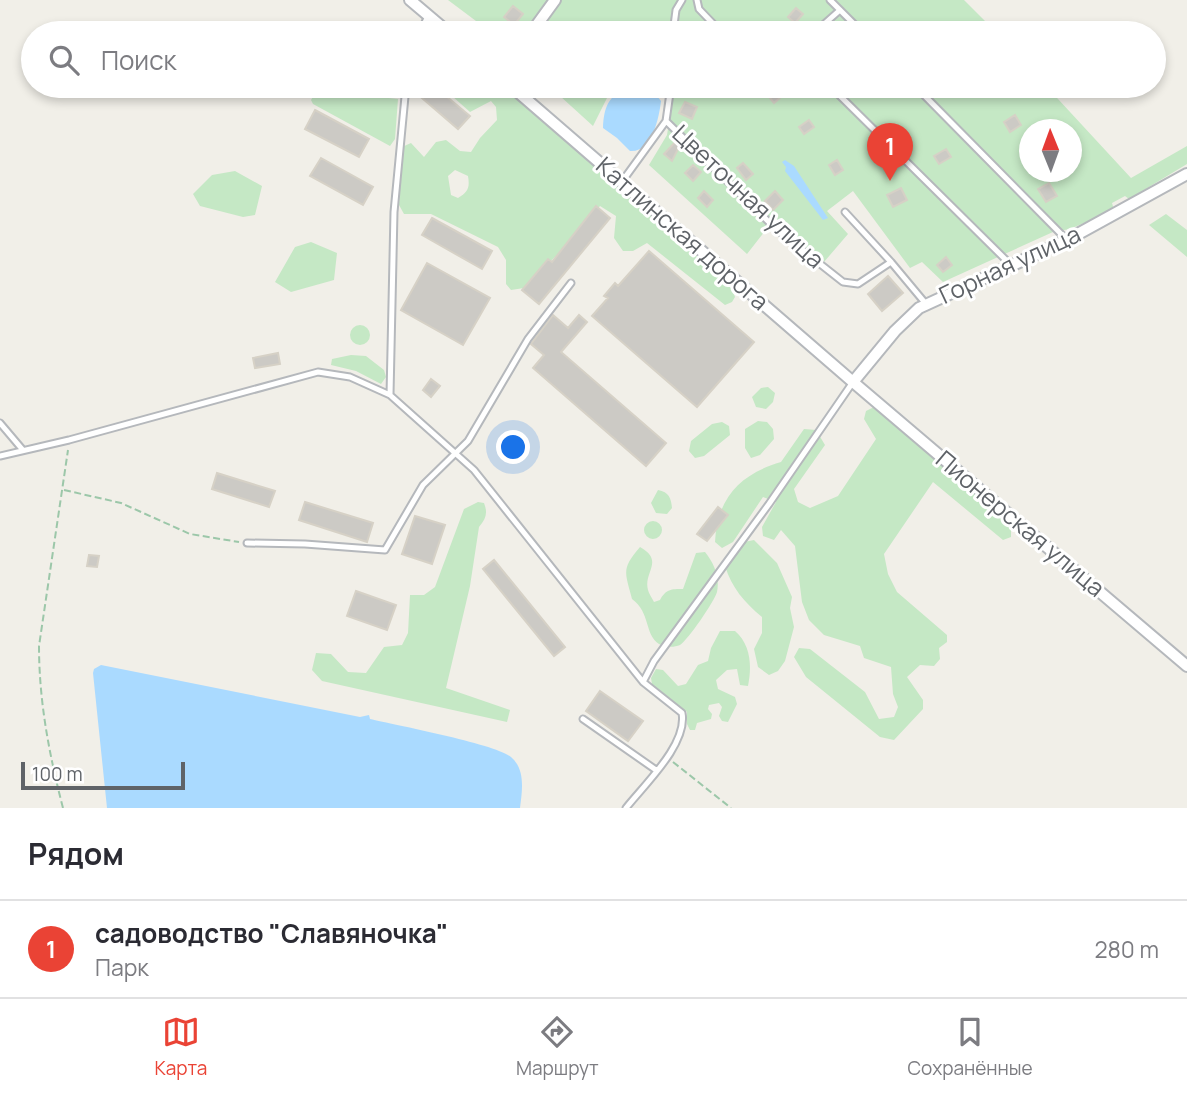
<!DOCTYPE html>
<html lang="ru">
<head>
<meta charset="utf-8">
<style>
  body { margin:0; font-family:Manrope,sans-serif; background:#f7f7f7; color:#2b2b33 }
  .compass { position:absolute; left:1019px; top:119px; width:63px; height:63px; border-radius:50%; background:#fff; box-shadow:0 4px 10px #0003; rotate:359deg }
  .scale { position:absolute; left:21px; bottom:18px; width:164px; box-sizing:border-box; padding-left:7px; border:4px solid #5f6368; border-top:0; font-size:19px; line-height:24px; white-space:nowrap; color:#5f6368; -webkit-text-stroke:5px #fff; paint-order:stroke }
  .you { position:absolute; left:514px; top:448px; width:24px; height:24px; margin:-18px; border:5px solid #fff; border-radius:50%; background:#1a73e8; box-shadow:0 0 0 10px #1a73e833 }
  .badge { display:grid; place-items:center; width:46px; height:46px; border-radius:50%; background:#ea4335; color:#fff; font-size:23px; font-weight:700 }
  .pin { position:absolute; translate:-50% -58px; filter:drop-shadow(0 2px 4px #0008) }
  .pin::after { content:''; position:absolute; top:37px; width:24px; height:21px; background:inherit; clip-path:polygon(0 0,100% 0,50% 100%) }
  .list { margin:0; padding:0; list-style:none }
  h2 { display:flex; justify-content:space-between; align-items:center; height:91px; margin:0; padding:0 28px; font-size:30px }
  h2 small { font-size:23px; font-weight:400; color:#7c7c81 }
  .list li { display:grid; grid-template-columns:46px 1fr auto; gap:21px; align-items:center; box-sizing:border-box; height:98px; padding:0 28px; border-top:2px solid #e1e1e2 }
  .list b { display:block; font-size:26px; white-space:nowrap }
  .list p { margin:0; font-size:23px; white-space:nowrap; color:#7c7c81 }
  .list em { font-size:23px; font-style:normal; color:#7c7c81 }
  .icon { flex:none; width:38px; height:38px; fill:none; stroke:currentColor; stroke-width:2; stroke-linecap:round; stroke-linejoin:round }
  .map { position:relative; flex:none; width:1187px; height:808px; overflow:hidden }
  .search { position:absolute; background:#fff; box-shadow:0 4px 10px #0003; left:21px; right:21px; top:21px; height:77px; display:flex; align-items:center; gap:18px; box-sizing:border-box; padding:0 24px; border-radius:38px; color:#7c7c81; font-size:26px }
  .sheet { height:189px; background:#fff }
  nav { display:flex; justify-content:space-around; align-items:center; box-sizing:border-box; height:98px; border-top:2px solid #e1e1e2; background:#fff; font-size:19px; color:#7c7c81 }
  nav a { display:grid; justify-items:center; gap:4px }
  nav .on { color:#ea4335 }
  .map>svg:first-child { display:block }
  .green { fill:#c5e8c5; fill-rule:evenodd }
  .water { fill:#aadaff }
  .building { fill:#cccac5; stroke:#d6d1c6; stroke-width:2 }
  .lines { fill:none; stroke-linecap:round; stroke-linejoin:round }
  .lane-casing { stroke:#b5b8bc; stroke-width:9 }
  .street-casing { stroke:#b5b8bc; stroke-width:14 }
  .path { stroke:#9cc7a9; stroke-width:2; stroke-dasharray:7 3.5; stroke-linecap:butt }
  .lane { stroke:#fff; stroke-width:5 }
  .street { stroke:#fff; stroke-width:10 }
  .labels { text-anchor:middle; stroke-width:6; stroke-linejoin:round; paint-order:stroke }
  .street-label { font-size:24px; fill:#5f6368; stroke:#fff }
</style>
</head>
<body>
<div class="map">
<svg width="1187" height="808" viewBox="0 0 1187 808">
  <rect width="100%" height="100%" fill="#f1efe8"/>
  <path class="green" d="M 448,0 L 964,0 L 997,33 L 492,33 Z
    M 454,86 L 501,86 L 620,186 L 732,289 L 735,297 L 732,302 L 725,305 L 647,243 L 633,251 L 623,251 L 614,238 L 616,216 L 600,206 L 572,240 L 524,288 L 511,290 L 506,284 L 506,260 L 498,247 L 431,214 L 404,214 L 399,205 L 402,147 L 411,143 L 424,157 L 436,142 L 446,140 L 460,151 L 471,152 L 480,138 L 497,120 L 496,107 L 491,101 L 470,112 L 452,96 ZM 455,170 L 468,176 C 470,188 468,192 458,198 L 451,195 L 448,176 Z
    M 549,86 L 613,86 L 593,126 Z
    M 661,86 L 1046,86 L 1131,178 L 1187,146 L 1187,164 L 1129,199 L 1125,196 L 1112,203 L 1114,210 L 1070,229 L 1053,232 L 943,282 L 922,262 L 910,268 L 853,191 L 827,211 L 848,234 L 824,262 L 772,222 L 747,254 L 649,165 L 667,135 L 674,92 ZM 1030,130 L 1072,130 L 1072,172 L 1030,172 Z
    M 317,90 L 398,99 L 395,139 L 390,146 L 313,104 L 311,100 Z
    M 235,171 L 262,186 L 255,215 L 243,217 L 200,206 L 193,194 L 212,175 Z
    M 1166,214 L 1187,230 L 1187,257 L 1149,225 Z
    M 311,242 L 337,253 L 334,280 L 291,292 L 275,282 L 295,247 Z
    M350 335a10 10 0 1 1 20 0a10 10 0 1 1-20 0Z
    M 351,355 L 366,356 L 384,370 L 386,377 L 381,384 L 356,371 L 331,365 L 332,359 Z
    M 768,387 L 775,393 L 773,402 L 766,409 L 756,407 L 752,397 L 761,388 Z
    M 874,407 L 1007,522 L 1011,529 L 1011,537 L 1003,540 L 933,482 L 884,554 L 888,574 L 897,592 L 947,635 L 947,642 L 939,648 L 940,659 L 934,666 L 920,665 L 907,677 L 923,700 L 923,709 L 894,740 L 880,737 L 806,677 L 794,657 L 799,648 L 810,649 L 865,692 L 879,719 L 894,717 L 898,707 L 893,694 L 891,667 L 864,658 L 860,646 L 824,635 L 809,620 L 802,602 L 795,546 L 781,530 L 774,540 L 763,536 L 762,527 L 776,502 L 763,497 L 733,542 L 722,548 L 715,542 C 717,498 740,474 781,462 L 804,429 L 816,430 L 825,445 L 794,489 L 798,502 L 810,508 L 838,496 L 876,439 L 864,419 L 866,411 Z
    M 758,421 L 767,422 L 773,429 L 774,439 L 760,455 L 751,458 L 745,448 L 745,429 Z
    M 722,422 L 729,426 L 730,435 L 704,456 L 695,458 L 689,451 L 691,441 L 712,424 Z
    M 658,490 C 669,492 671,498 672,508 L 667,514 L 656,513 L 651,503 Z
    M 478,502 L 484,503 C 488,513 486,519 479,527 L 470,586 L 446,688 L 510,710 L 507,722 L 322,681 L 312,670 L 316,653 L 331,654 L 348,672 L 366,673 L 384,647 L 402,645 L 408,633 L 410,595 L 424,595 L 435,587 L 464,509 Z
    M644 530a9 9 0 1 1 18 0a9 9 0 1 1-18 0Z
    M 754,540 L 777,563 L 792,597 L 790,608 L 794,627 L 785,661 L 778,671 L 769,675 L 758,667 L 754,649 L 762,633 L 762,617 C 744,602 732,588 725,566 L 744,542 Z
    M 640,547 C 665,561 643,572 648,590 C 649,594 652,598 654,602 L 660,600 C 666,589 671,589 683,589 L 696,553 L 705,552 C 714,563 720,577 717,592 C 714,602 688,640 680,645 C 673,648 665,647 659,644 C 644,634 651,613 632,599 C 625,572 621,569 640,547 Z
    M 720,631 L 735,631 C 751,645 752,666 748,686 L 740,685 L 737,669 L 727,670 L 716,680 L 718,689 L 735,697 L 737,704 L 728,722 L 722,721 L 719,716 L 722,707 L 719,703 L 709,705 L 708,709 L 712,714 L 711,719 L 697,723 L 695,730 L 690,730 L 687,724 L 687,712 L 652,684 L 651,678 L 656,669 L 663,670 L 678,686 L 686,684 L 698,665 L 708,661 L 711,648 Z"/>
  <path class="water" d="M 628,87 C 642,87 652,88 661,101 C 659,118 652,153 630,151 L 617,138 L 603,128 C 604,107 608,96 628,87 Z
    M 785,160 L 794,166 L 828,218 L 823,220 L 785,171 L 786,167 L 782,162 Z
    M 101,665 L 360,717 L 369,715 L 370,719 C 395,725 496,744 511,757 C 526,770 522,791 520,808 L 107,808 L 93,673 L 94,669 Z"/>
  <path class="building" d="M 513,6 L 523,14 L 514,25 L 504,17 Z
    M 796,8 L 803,14 L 795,23 L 788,17 Z
    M 949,23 L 956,33 L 935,33 Z
    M 422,86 L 434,86 L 470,116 L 458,129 L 416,93 Z
    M 760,86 L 783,86 L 788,91 L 774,103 Z
    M 685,102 L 697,107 L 692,119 L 679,113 Z
    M 315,110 L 369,139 L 359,157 L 305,129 Z
    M 1015,115 L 1021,125 L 1010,132 L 1004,122 Z
    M 809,120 L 814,127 L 804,134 L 799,127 Z
    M 677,140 L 681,143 L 672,161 L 664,154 Z
    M 946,149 L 951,157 L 939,164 L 934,156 Z
    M 321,158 L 373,187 L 363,205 L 310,176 Z
    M 837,160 L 843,170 L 835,175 L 829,165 Z
    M 743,163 L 753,174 L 746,180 L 737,168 Z
    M 693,165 L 701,172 L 693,181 L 685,173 Z
    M 1049,183 L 1057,196 L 1046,202 L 1038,189 Z
    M 901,188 L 907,200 L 893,207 L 887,195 Z
    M 704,191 L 713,200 L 707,207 L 698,198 Z
    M 775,191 L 783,200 L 773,210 L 765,201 Z
    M 596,206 L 610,218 L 539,304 L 522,290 L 548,259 L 552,262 Z
    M 432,218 L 492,251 L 482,269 L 422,235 Z
    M 649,251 L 754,342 L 697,407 L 592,316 L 608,298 L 604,296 L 615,283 L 618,286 Z
    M 946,257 L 952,265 L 943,272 L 937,265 Z
    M 427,263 L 490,298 L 463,345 L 401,310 Z
    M 888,276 L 903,293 L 882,311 L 868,294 Z
    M 553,315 L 568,328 L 579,315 L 587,322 L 561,352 L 666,443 L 646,466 L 533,368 L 544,355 L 531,344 Z
    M 278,353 L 280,364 L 255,368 L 253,358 Z
    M 431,379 L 440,386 L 431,397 L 423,390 Z
    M 217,473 L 275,491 L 269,507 L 212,489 Z
    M 305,502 L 373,523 L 367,542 L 299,520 Z
    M 718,507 L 728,515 L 707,541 L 697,534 Z
    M 415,516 L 445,525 L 432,564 L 402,554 Z
    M 89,555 L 99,556 L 97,567 L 87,566 Z
    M 494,560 L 565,647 L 554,656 L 483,569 Z
    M 356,591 L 396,605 L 387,630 L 347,616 Z
    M 600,691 L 643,721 L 628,741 L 586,711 Z"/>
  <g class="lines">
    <defs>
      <path id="lane" d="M 697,0 L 699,9 L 722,33
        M 830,0 L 863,33
        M 420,33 L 428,16
        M 673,33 L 676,10 L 682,0
        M 814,33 L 840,10
        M 830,86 L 1011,265
        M 915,86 L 1067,240
        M 666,121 L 777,230 L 843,282 L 858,284 L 891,262 L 926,304
        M 621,183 L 666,121 L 671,86
        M 845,212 L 891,262
        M 390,395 L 394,212 L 406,86
        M 0,423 L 22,449
        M 0,456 L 69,440 L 318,372 L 350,377 L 390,395 L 474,470 L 643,682 L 682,713 C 688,744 644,785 626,808
        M 247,543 L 305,544 L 385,550 L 423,485 L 468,441 L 528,339 L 571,283
        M 643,682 L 654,661 L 769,504 L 853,382
        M 583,719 L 656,770"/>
      <path id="street" d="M 410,0 L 449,33
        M 531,33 L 555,0
        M 511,86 L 853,382 L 1187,666
        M 853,382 L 895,331 L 919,308 L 1067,240 L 1187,174"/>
    </defs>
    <use href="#lane" class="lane-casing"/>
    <use href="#street" class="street-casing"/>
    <path class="path" d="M 64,490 L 121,503 L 190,534 L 239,542
      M 673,762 L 731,808
      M 63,808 C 49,754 39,701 39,646 L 68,450"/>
    <use href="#lane" class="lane"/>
    <use href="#street" class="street"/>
  </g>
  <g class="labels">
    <g class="street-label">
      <text transform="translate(748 197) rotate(43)" y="8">Цветочная улица</text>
      <text transform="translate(682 234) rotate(41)" y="8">Катлинская дорога</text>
      <text transform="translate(1010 265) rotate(-25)" y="8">Горная улица</text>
      <text transform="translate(1020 524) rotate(40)" y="8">Пионерская улица</text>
    </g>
  </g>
</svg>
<svg class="compass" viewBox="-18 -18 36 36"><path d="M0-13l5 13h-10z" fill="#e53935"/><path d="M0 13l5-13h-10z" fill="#7c7c81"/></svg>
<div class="scale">100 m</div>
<div class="you"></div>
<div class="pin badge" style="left:890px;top:181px">1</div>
<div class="search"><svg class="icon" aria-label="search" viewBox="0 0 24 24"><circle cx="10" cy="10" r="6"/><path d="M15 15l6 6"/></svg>Поиск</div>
</div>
<section class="sheet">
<h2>Рядом<small></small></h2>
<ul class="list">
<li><span class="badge">1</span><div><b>садоводство &quot;Славяночка&quot;</b><p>Парк</p></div><em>280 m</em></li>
</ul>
</section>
<nav>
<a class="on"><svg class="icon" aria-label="map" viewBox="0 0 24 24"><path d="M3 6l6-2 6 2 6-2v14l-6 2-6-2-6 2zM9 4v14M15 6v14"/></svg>Карта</a>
<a><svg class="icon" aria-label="directions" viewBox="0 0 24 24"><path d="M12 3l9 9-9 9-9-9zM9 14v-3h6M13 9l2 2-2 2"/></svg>Маршрут</a>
<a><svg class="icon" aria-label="saved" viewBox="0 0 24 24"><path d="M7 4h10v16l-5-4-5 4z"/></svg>Сохранённые</a>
</nav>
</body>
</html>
